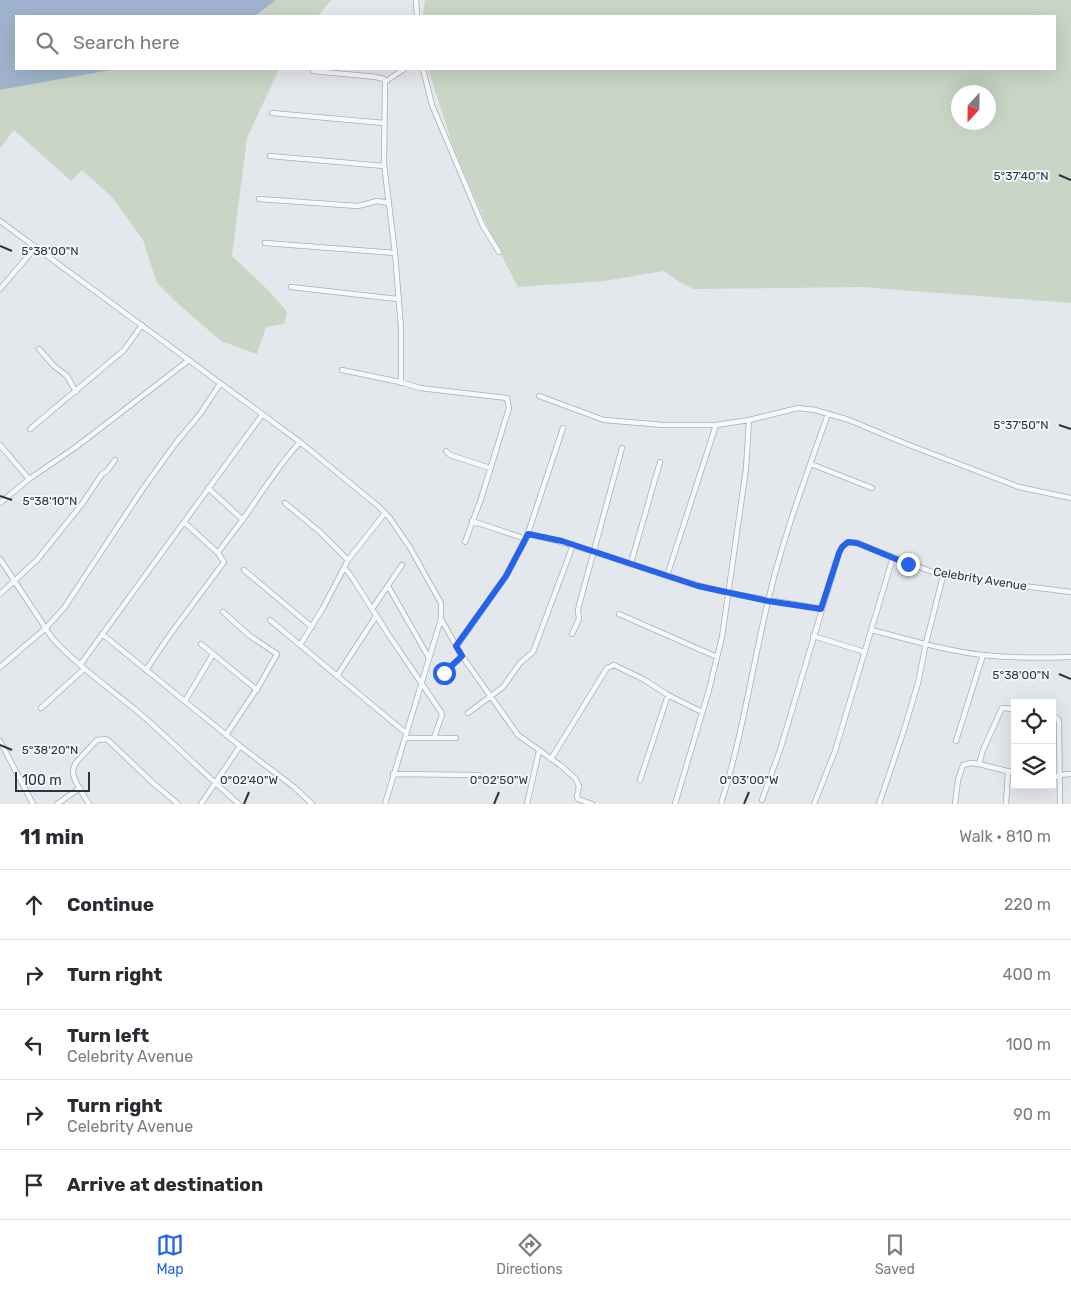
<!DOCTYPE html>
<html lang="en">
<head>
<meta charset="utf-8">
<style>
  body { margin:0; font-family:Rubik,sans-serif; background:#f2f2f3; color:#2b2b33 }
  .controls { position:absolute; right:15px; bottom:15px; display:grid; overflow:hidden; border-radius:0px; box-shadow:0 5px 20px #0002 }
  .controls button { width:45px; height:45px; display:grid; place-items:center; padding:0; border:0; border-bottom:1px solid #e1e1e2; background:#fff; color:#2b2b33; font:25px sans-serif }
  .compass { position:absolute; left:951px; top:85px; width:45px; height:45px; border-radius:50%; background:#fff; box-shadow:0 5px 20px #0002; rotate:202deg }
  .scale { position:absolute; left:15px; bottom:12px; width:75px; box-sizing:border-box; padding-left:5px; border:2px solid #2b3445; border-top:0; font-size:14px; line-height:18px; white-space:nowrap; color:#2b3445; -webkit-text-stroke:4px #f4f6f9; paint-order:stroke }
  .stop { position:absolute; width:15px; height:15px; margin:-11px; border:4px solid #2563eb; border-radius:50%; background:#fff }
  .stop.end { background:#2563eb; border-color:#fff; box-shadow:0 1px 5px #0008 }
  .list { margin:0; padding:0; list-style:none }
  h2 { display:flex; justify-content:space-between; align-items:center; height:65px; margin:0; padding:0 20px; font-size:21px }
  h2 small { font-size:16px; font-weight:400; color:#7c7c81 }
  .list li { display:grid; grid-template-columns:32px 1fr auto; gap:15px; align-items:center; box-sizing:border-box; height:70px; padding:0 20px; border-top:1px solid #e1e1e2 }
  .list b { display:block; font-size:19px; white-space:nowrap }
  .list p { margin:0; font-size:16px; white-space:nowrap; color:#7c7c81 }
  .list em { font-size:16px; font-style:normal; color:#7c7c81 }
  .icon { flex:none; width:28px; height:28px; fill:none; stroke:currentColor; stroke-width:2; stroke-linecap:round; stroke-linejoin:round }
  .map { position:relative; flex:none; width:1071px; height:804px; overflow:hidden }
  .search { position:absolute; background:#fff; box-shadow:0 5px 20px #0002; left:15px; right:15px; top:15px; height:55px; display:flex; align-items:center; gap:12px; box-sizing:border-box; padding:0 18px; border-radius:0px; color:#7c7c81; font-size:19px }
  .sheet { height:415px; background:#fff }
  nav { display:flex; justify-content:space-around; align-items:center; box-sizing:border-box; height:70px; border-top:1px solid #e1e1e2; background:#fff; font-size:14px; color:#7c7c81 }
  nav a { display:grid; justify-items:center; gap:2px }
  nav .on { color:#2563eb }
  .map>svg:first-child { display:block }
  .green { fill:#c9d6c5; fill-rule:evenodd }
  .water { fill:#9fb4cc }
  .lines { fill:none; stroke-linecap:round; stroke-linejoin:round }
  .minor-casing { stroke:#a9aeb7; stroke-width:6 }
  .minor { stroke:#f7f8fa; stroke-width:4.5 }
  .route { stroke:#2563eb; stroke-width:6 }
  .ticks { fill:none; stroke:#2b3445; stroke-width:2 }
  .labels { text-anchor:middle; stroke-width:4; stroke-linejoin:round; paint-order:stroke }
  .street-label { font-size:12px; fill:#2b3445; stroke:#f4f6f9 }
  .ticks-label { font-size:12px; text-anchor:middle; fill:#2b3445; stroke:#f4f6f9; stroke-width:4; stroke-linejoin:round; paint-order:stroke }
</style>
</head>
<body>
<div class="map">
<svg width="1071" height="804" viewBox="0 0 1071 804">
  <rect width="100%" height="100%" fill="#e4e7ec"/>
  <path class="green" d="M 276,0 L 331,0 L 318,16 L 255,16 Z
    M 425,0 L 1071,0 L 1071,303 L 862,287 L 694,289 L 679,282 L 664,271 L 604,281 L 518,287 L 493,239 L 453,146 L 428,69 L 1055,69 L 1055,16 L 423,16 ZM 958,92 L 988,92 L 988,122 L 958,122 Z
    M 117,69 L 279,69 L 247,138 L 232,256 L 269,291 L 287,312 L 284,324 L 266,327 L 257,354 L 221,341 L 176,302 L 157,283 L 143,240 L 112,197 L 82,170 L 71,181 L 14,130 L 0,148 L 0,90 Z"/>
  <path class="water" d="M 0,0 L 276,0 L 255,16 L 16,16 L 16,69 L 117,69 L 0,90 Z"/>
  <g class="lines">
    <defs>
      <path id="minor" d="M 416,0 L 417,16
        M 423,69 L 432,105 L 483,226 L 499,252
        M 313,71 L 376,77 L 384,79 L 385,82
        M 272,113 L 384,123
        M 270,156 L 384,166
        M 259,199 L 358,206 L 377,201 L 388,203
        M 0,221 L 300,442 L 378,506 L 389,517 L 409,546 L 441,603 L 441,619 L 385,804
        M 265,243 L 395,253
        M 291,287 L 397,299
        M 0,289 L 36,247
        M 39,349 L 54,366 L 67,376 L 76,392
        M 342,370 L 400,382 L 420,388 L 507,398 L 509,408 L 481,499 L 465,542
        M 401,383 L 401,328 L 395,253 L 384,164 L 385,82 L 404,69
        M 539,396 L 604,420 L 664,425 L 716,425 L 749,420 L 798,408 L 815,410 L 849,420 L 904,443 L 1019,487 L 1071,498
        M 30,429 L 124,350 L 142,325
        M 0,445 L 29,479
        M 446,451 L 450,455 L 490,468
        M 811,464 L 872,488
        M 208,488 L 243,520
        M 0,503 L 29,479 L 76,447 L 189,360
        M 285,503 L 320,532 L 348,560
        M 472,521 L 526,539
        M 184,522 L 218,553
        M 528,534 C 586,546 640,569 697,585 C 737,597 780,601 821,609
        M 0,559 L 52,638 C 78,666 108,687 137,711 C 172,741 204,774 239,804
        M 631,563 L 660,462
        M 345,568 L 353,579 L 388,634 L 441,712 L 442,715 L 434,738
        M 244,570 L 312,627
        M 667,576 L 716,425
        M 388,586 L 429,658
        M 0,594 L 37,560 L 82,504 L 102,474 L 107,471 L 115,460
        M 372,609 L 402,565
        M 223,612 L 250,636 L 277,654 L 260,684 L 226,735
        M 619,614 L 717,657
        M 441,619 L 462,656 L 518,735 L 560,765 L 575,778 L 579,786 L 577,796 L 578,799 L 592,804
        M 270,620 L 406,733
        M 871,630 C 908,639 945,651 983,655 C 1012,658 1042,658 1071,657
        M 102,634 L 240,746 L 294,787 L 312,804
        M 572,634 L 579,619 L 578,610 L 581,598 L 622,448
        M 813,636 L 865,652
        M 201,644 L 257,690
        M 300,645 L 323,608 L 348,560 L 385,513
        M 457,646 L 506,576 L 526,539 L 563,428
        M 80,665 L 262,415
        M 0,667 L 46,628 L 64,608 L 142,490 L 175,444 L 200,414 L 220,384
        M 146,670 L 169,636 L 224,562 L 218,553 C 226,541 235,530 244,518 C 262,492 278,466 300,442
        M 444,673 L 462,656
        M 337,676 L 376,616
        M 185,701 L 213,654
        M 41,708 L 84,669
        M 1015,709 L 1002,708 L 983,750 L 979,764 L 1015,773
        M 468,713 L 503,687 L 520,663 L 533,652 L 573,545
        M 1052,717 L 1057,718 L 1059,721 L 1060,804
        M 405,738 L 456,738
        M 0,741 L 33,804
        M 956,741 L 983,655
        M 551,759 L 607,668 L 614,665 L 643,679 L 668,695 L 702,712
        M 393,774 L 478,775
        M 1052,779 L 1059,775 L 1071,774
        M 640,780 L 668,695
        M 762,800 L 780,750 L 839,553 C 843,544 847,541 857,543 L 943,576 L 1071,592
        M 57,804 L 80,788
        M 89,804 C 66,766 67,772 97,740 L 106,739 L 109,741 L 153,783 L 178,804
        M 201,804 L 240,746
        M 527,804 L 539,751
        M 675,804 L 709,690 L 722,637 L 746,469 L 749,420
        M 721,804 C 742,737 752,669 768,601 C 783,537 806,476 828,414
        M 814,804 L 835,751 L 893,557
        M 879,804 L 904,730 L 918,683 L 926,643 L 943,576
        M 955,804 L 958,780 L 963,765 L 971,763 L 979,764
        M 1006,804 L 1008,772"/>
    </defs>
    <use href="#minor" class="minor-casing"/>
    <use href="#minor" class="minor"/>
  </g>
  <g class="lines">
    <path class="route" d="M 444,673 L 462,656 L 456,646 L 506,576 L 528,534 L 562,541 L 698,586 L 768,601 L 821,609 L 839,553 L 842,547 L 848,542 L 857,543 L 908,564"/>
  </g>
  <path class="ticks" d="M 1059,175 L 1071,180M 0,246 L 12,251M 1059,425 L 1071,429M 0,496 L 12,500M 1059,674 L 1071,679M 0,745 L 12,750M 244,804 L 249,792M 494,804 L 499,792M 744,804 L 749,792"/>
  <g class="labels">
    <g class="street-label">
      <text transform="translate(980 579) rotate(9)" y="4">Celebrity Avenue</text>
    </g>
  </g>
  <g class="ticks-label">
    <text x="1021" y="180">5°37'40"N</text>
    <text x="50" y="255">5°38'00"N</text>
    <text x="1021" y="429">5°37'50"N</text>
    <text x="50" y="505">5°38'10"N</text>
    <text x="1021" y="679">5°38'00"N</text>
    <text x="50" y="754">5°38'20"N</text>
    <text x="249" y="784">0°02'40"W</text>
    <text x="499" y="784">0°02'50"W</text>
    <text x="749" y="784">0°03'00"W</text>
  </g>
</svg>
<div class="controls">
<button><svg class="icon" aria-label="locate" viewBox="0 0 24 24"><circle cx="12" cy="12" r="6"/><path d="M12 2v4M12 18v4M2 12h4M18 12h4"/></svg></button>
<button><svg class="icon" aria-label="layers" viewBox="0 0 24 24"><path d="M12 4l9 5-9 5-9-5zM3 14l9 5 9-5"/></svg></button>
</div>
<svg class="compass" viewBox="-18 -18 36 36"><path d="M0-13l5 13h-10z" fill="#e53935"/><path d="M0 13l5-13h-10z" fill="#7c7c81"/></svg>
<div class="scale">100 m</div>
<div class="stop" style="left:444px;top:673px"></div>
<div class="stop end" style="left:908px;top:564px"></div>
<div class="search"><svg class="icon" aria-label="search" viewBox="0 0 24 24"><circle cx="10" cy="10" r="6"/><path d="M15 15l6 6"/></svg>Search here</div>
</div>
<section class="sheet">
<h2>11 min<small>Walk · 810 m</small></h2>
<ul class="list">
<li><svg class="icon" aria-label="ahead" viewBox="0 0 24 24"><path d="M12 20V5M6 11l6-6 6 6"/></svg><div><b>Continue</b></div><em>220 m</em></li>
<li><svg class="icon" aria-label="right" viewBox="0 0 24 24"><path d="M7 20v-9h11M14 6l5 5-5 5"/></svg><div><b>Turn right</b></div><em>400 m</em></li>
<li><svg class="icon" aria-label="left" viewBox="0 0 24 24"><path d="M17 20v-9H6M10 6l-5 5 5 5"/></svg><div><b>Turn left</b><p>Celebrity Avenue</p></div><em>100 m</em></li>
<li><svg class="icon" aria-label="right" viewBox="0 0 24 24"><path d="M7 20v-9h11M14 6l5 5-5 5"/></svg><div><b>Turn right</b><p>Celebrity Avenue</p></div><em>90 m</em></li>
<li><svg class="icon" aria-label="arrive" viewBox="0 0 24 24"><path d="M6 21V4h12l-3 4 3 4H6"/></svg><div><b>Arrive at destination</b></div></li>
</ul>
</section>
<nav>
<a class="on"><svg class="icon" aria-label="map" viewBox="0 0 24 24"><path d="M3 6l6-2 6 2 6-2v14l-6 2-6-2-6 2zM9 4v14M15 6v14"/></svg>Map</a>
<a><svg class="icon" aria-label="directions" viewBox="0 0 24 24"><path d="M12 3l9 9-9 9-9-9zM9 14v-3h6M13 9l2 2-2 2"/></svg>Directions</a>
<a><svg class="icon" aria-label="saved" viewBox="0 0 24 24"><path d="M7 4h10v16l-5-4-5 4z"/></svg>Saved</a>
</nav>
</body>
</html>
